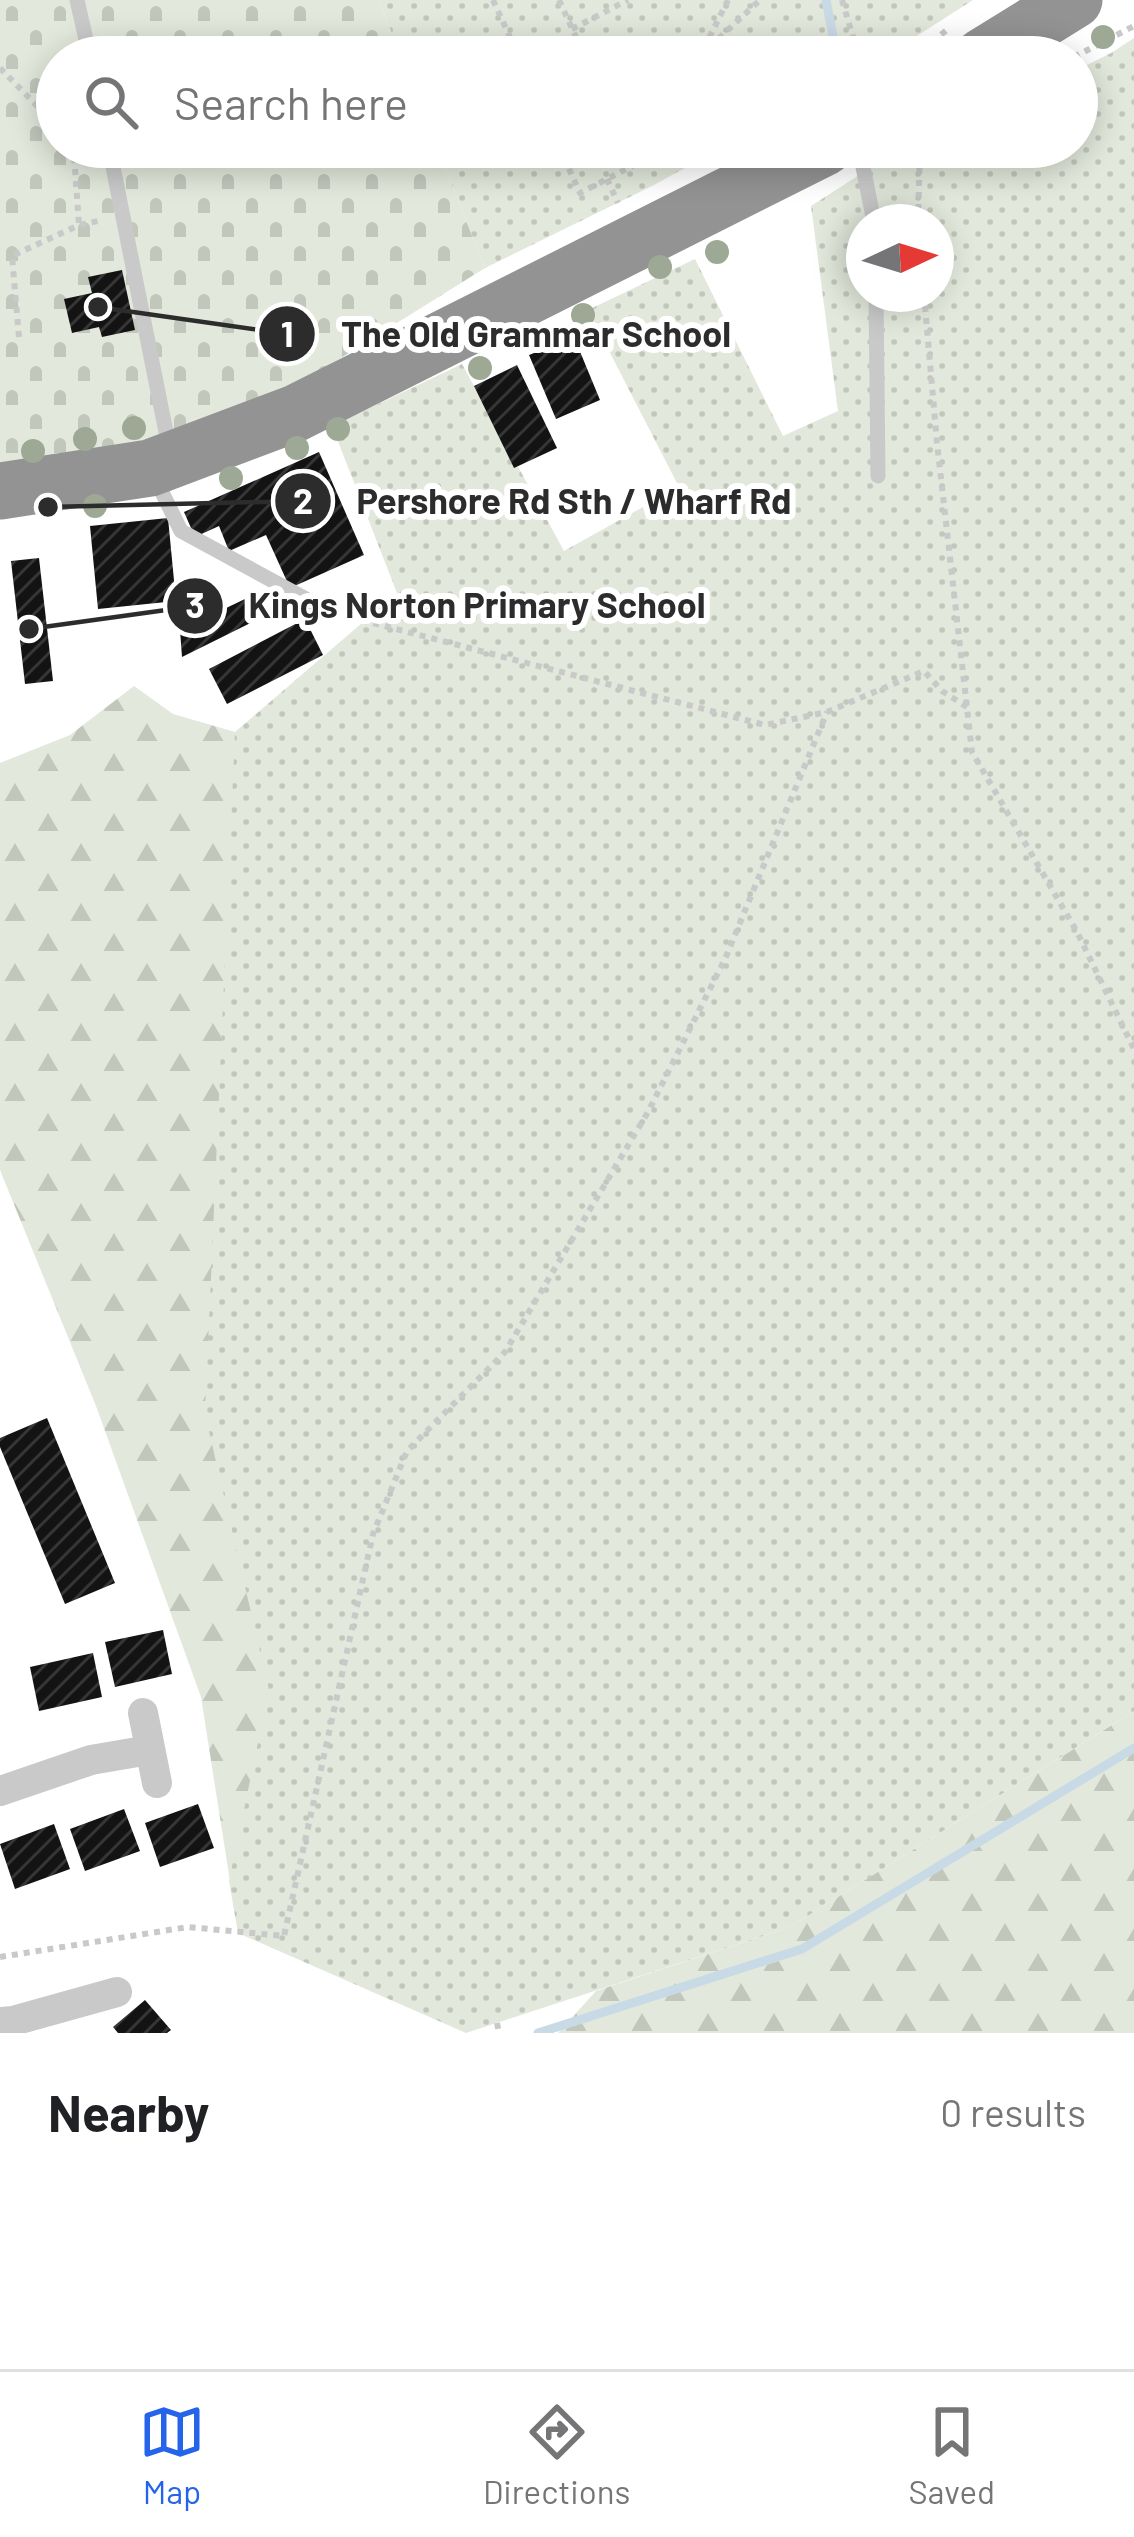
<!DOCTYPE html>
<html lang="en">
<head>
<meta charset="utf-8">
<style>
  body { margin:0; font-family:Barlow,sans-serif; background:#f2f2f2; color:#202124 }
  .compass { position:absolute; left:846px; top:204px; width:108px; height:108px; border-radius:50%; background:#fff; box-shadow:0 6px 30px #0003; rotate:86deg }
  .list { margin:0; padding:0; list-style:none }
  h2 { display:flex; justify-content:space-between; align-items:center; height:156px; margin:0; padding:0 48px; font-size:51px }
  h2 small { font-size:39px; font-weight:400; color:#757577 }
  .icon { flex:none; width:66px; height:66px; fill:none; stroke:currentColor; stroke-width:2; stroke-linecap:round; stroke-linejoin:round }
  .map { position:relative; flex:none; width:1134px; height:2033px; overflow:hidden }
  .search { position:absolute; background:#fff; box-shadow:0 6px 30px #0003; left:36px; right:36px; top:36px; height:132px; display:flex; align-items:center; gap:30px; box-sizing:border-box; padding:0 42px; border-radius:66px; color:#757577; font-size:45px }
  .sheet { height:336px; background:#fff }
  nav { display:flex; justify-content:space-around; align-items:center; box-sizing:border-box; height:168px; border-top:3px solid #e0e0e0; background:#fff; font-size:33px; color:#757577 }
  nav a { display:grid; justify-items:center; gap:6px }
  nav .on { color:#2563eb }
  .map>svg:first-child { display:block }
  .forest { fill:url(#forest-firs) }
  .cemetery { fill:url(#cemetery-stones) }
  .park { fill:url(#park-dots); fill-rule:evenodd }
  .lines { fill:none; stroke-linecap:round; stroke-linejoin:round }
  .stream { stroke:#c9dae7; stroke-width:9 }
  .building { fill:url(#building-hatch) }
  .path { stroke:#c9c9c9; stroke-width:6; stroke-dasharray:6 6; stroke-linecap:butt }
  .lane { stroke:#c9c9c9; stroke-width:15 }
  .street { stroke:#c9c9c9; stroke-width:30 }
  .highway { stroke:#939393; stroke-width:57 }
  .tree { fill:#9ea995 }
  .leader { fill:none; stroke:#2c2c2c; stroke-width:4.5 }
  .callout-dot { fill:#2c2c2c; stroke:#fff; stroke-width:4.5 }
  .mark-label { font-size:36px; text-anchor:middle; font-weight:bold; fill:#fff }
  .callout-label { font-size:36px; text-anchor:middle; font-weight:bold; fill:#2c2c2c; stroke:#fff; stroke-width:12; stroke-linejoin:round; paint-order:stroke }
</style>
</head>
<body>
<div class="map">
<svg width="1134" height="2033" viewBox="0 0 1134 2033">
  <defs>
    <pattern id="forest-firs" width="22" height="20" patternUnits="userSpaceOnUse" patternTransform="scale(3)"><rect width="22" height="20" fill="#e2e8db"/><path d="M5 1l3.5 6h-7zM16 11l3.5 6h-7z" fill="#c2c7bc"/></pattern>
    <pattern id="cemetery-stones" width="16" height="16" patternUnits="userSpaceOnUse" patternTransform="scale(3)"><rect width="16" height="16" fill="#e2e8db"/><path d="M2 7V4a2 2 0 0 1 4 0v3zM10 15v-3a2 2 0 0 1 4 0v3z" fill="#c2c7bc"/></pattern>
    <pattern id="park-dots" width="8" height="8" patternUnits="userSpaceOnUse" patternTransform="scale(3)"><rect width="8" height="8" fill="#e2e8db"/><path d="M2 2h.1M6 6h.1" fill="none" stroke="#c2c7bc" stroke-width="1.8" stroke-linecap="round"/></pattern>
    <pattern id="building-hatch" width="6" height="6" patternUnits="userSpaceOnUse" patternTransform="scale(3)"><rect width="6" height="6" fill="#131313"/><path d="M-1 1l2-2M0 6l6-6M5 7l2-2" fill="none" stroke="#363636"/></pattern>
  </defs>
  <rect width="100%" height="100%" fill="#fff"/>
  <path class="forest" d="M 134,686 L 173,714 L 235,732 L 265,781 L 426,1143 L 235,1913 L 201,1697 L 96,1406 L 0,1170 L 0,763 L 70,735 Z
    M 1134,1711 L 1134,2033 L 558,2033 L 596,1991 L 790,1927 Z"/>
  <path class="cemetery" d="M 0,0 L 379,0 L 401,57 L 57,57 L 57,147 L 437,147 L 485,268 L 288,391 L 174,441 L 0,483 Z"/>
  <path class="park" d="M 379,0 L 973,0 L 884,57 L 401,57 Z
    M 1134,38 L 1134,1711 L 790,1927 L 466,2033 L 238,1933 L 229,1881 L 269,1690 L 205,1414 L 235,732 L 397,593 L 332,426 L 462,364 L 564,551 L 679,487 L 588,310 L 695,259 L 783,436 L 838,411 L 811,206 L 867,170 L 915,147 L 1077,147 L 1077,70 L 1111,53 ZM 864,222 L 936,222 L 936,294 L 864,294 Z
    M 437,147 L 723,147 L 654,185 L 485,268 Z"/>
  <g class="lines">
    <path class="stream" d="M 826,0 L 837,57
      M 538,2033 L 802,1949 L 1134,1748"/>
  </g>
  <path class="building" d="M 122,270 L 135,330 L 102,337 L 99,327 L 72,333 L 64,299 L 92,293 L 88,277 Z
    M 574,337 L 600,400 L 556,419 L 529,355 Z
    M 517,365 L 557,448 L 514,468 L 474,386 Z
    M 319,452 L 364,555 L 290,588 L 266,535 L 229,551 L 219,526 L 195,537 L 184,512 Z
    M 168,518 L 176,601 L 98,609 L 90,526 Z
    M 39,558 L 53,681 L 25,684 L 11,561 Z
    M 268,588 L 293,602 L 182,657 L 180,630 Z
    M 305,619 L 323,655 L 227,704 L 209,669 Z
    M 47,1418 L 115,1583 L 65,1604 L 0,1447 L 0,1438 Z
    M 163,1630 L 172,1674 L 115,1687 L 105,1642 Z
    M 93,1653 L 102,1697 L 39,1711 L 30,1667 Z
    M 198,1804 L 214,1848 L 160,1867 L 145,1823 Z
    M 124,1809 L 140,1851 L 85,1871 L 70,1829 Z
    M 54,1824 L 70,1869 L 15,1889 L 0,1844 Z
    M 145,2000 L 171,2030 L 167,2033 L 118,2033 L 113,2027 Z"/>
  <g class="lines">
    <path class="path" d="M 493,0 L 519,57
      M 559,0 L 585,57
      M 842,0 L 859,57
      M 572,29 L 628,0
      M 704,48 L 728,0
      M 701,55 L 760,0
      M 913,57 L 948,29
      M 1074,57 L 1134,26
      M 0,68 L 42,111 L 57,132
      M 68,147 L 74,155 L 79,225
      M 559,147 L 580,193 L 634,165 L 626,147
      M 631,159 L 641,147
      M 607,179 L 618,203
      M 918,222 L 920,147
      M 924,294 L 937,443 L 972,752 L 1077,932 L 1134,1049
      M 19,337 L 12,256 L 79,225 L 103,220
      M 350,617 L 765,725 L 827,712 L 924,671 L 942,691 L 967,707
      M 0,1957 L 188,1927 L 284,1936 L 373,1534 L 407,1451 L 505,1352 L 648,1112 L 725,959 L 827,712
      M 497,2023 L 499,2033"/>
    <path class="lane" d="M 77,0 L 90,57
      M 109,147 L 170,452
      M 859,147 L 874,222
      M 876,294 L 878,476
      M 154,476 L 181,531 L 330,612"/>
    <path class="street" d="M 143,1713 L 157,1783
      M 0,1791 L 91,1760 L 149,1750
      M 0,2022 L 13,2021 L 117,1992"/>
    <path class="highway" d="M 982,57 L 1074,0
      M 0,491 L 150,468 L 296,413 L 825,147"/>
  </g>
  <g class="tree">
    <circle cx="1103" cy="37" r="12"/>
    <circle cx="717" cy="252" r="12"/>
    <circle cx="660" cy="267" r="12"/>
    <circle cx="583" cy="315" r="12"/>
    <circle cx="480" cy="368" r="12"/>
    <circle cx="134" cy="428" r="12"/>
    <circle cx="338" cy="429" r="12"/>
    <circle cx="85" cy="439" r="12"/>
    <circle cx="297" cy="448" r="12"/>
    <circle cx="33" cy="451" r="12"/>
    <circle cx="231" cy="478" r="12"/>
    <circle cx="95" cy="506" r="12"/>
  </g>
  <path class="leader" d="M98 307L287 334M48 507L303 501M29 629L195 606"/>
  <g class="callout-dot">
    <circle cx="98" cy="307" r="12"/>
    <circle cx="48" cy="507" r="12"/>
    <circle cx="29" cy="629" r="12"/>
    <circle cx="287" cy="334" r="30"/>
    <circle cx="303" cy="501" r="30"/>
    <circle cx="195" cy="606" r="30"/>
  </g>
  <g class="mark-label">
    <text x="287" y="347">1</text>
    <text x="303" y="514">2</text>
    <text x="195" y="618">3</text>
  </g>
  <g class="callout-label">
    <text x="536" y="347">The Old Grammar School</text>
    <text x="574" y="514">Pershore Rd Sth / Wharf Rd</text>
    <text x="477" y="618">Kings Norton Primary School</text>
  </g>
</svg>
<svg class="compass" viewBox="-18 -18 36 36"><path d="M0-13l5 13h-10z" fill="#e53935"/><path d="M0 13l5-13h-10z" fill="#757577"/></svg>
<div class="search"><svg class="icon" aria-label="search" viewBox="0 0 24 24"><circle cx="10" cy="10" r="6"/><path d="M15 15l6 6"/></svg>Search here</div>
</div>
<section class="sheet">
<h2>Nearby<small>0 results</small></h2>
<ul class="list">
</ul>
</section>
<nav>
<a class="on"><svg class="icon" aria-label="map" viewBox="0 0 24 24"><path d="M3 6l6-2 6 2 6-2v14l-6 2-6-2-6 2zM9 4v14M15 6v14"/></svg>Map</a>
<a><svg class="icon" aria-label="directions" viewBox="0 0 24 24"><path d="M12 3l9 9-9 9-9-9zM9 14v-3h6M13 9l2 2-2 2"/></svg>Directions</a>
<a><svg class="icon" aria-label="saved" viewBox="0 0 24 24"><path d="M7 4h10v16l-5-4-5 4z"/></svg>Saved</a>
</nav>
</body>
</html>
